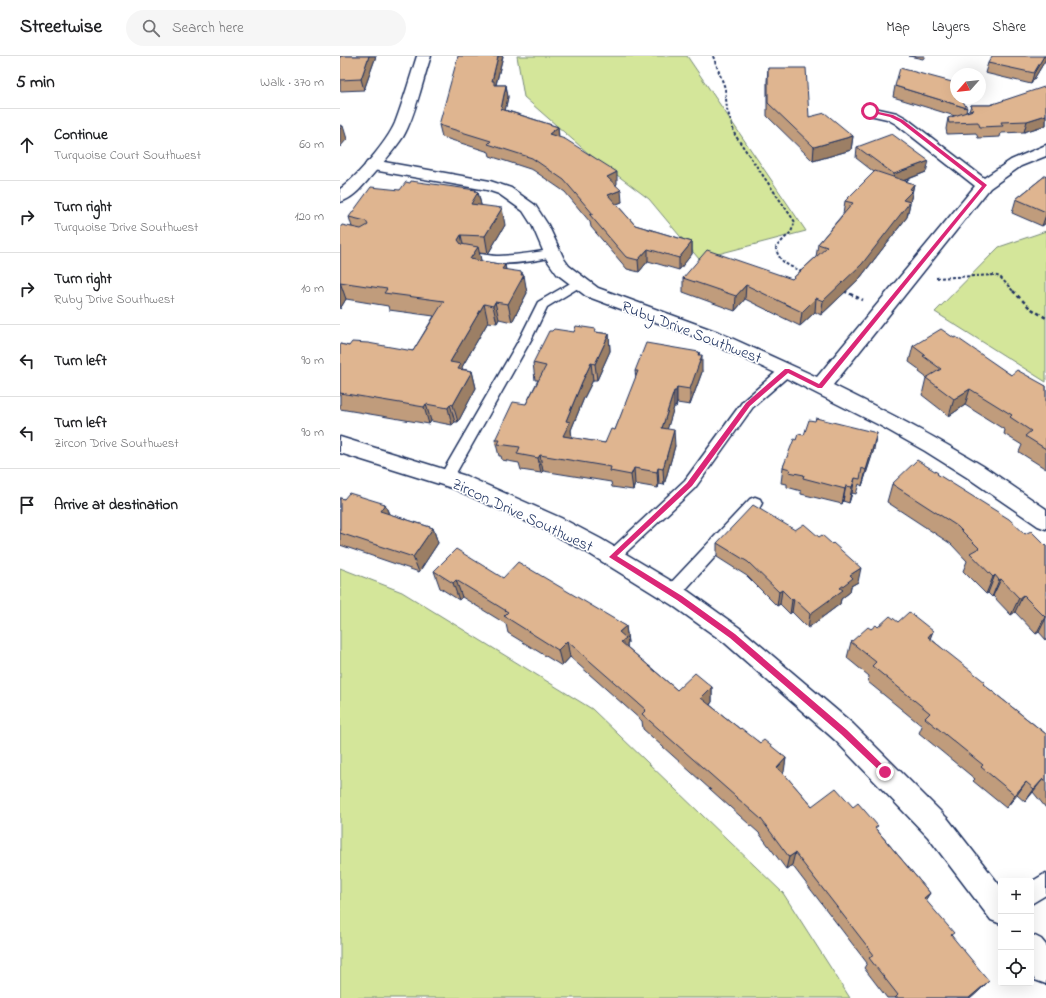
<!DOCTYPE html>
<html lang="en">
<head>
<meta charset="utf-8">
<style>
  body { margin:0; font-family:"Indie Flower",sans-serif; background:#f6f6f6; color:#202124 }
  .controls { position:absolute; right:12px; bottom:12px; display:grid; overflow:hidden; border-radius:4px; box-shadow:0 4px 16px #0002 }
  .controls button { width:36px; height:36px; display:grid; place-items:center; padding:0; border:0; border-bottom:1px solid #e0e0e0; background:#fff; color:#202124; font:20px sans-serif }
  .compass { position:absolute; left:610px; top:12px; width:36px; height:36px; border-radius:50%; background:#fff; box-shadow:0 4px 16px #0002; rotate:243deg }
  .stop { position:absolute; width:12px; height:12px; margin:-9px; border:3px solid #db2777; border-radius:50%; background:#fff }
  .stop.end { background:#db2777; border-color:#fff; box-shadow:0 1px 4px #0008 }
  .list { margin:0; padding:0; list-style:none }
  h2 { display:flex; justify-content:space-between; align-items:center; height:52px; margin:0; padding:0 16px; font-size:17px }
  h2 small { font-size:13px; font-weight:400; color:#757577 }
  .list li { display:grid; grid-template-columns:26px 1fr auto; gap:12px; align-items:center; box-sizing:border-box; height:72px; padding:0 16px; border-top:1px solid #e0e0e0 }
  .list b { display:block; font-size:15px; white-space:nowrap }
  .list p { margin:0; font-size:13px; white-space:nowrap; color:#757577 }
  .list em { font-size:13px; font-style:normal; color:#757577 }
  .icon { flex:none; width:22px; height:22px; fill:none; stroke:currentColor; stroke-width:2; stroke-linecap:round; stroke-linejoin:round }
  .map { position:relative; flex:none; width:706px; height:942px; overflow:hidden }
  header { display:flex; align-items:center; gap:24px; box-sizing:border-box; height:56px; padding:0 20px; background:#fff; border-bottom:1px solid #e0e0e0 }
  header strong { font-size:19px }
  nav { display:flex; gap:22px; margin-inline-start:auto; font-size:14px }
  .search { width:280px; height:36px; background:#f6f6f6; display:flex; align-items:center; gap:10px; box-sizing:border-box; padding:0 14px; border-radius:22px; color:#757577; font-size:15px }
  main { display:flex }
  aside { flex:1; background:#fff }
  .map>svg:first-child { display:block }
  .green { fill:#d4e69a; stroke:#788a7c }
  .lines { fill:none; stroke-linecap:round; stroke-linejoin:round }
  .lane-casing { stroke:#1b2f5e; stroke-width:3 }
  .street-casing { stroke:#1b2f5e; stroke-width:3 }
  .secondary-casing { stroke:#1b2f5e; stroke-width:3 }
  .path-far1 { stroke:#1b2f5e; stroke-width:2; stroke-dasharray:3 2; stroke-linecap:butt }
  .path { stroke:#1b2f5e; stroke-width:2.5; stroke-dasharray:3.5 3; stroke-linecap:butt }
  .lane { fill:#fff; fill-rule:evenodd }
  .street { fill:#fff; fill-rule:evenodd }
  .secondary { fill:#fff; fill-rule:evenodd }
  .wall { fill:#c09c7c; stroke:#1b2f5e }
  .shaded-wall { fill:#9c7f65; stroke:#1b2f5e }
  .building { fill:#dfb590; stroke:#1b2f5e }
  .route { fill:#db2777 }
  .labels { text-anchor:middle; stroke-width:3.5; stroke-linejoin:round; paint-order:stroke }
  .street-label { font-size:16px; fill:#1b2f5e; stroke:#fff }
</style>
</head>
<body>
<header>
<strong>Streetwise</strong>
<div class="search"><svg class="icon" aria-label="search" viewBox="0 0 24 24"><circle cx="10" cy="10" r="6"/><path d="M15 15l6 6"/></svg>Search here</div>
<nav><a>Map</a><a>Layers</a><a>Share</a></nav>
</header>
<main>
<aside>
<h2>5 min<small>Walk · 370 m</small></h2>
<ul class="list">
<li><svg class="icon" aria-label="ahead" viewBox="0 0 24 24"><path d="M12 20V5M6 11l6-6 6 6"/></svg><div><b>Continue</b><p>Turquoise Court Southwest</p></div><em>60 m</em></li>
<li><svg class="icon" aria-label="right" viewBox="0 0 24 24"><path d="M7 20v-9h11M14 6l5 5-5 5"/></svg><div><b>Turn right</b><p>Turquoise Drive Southwest</p></div><em>120 m</em></li>
<li><svg class="icon" aria-label="right" viewBox="0 0 24 24"><path d="M7 20v-9h11M14 6l5 5-5 5"/></svg><div><b>Turn right</b><p>Ruby Drive Southwest</p></div><em>10 m</em></li>
<li><svg class="icon" aria-label="left" viewBox="0 0 24 24"><path d="M17 20v-9H6M10 6l-5 5 5 5"/></svg><div><b>Turn left</b></div><em>90 m</em></li>
<li><svg class="icon" aria-label="left" viewBox="0 0 24 24"><path d="M17 20v-9H6M10 6l-5 5 5 5"/></svg><div><b>Turn left</b><p>Zircon Drive Southwest</p></div><em>90 m</em></li>
<li><svg class="icon" aria-label="arrive" viewBox="0 0 24 24"><path d="M6 21V4h12l-3 4 3 4H6"/></svg><div><b>Arrive at destination</b></div></li>
</ul>
</aside>
<div class="map">
<svg width="706" height="942" viewBox="0 0 706 942">
  <rect width="100%" height="100%" fill="#fff"/>
  <filter id="ink" filterUnits="userSpaceOnUse"><feTurbulence type="fractalNoise" baseFrequency=".025" numOctaves="2"/><feDisplacementMap in="SourceGraphic" scale="8" xChannelSelector="R" yChannelSelector="G"/><feConvolveMatrix kernelMatrix="1 2 1 2 8 2 1 2 1" color-interpolation-filters="sRGB"/></filter>
  <g filter="url(#ink)">
    <path class="green" d="M 177,0 L 347,0 L 466,175 L 359,203 L 309,143 L 249,98 L 184,41 Z
      M 706,175 L 706,326 L 595,256 L 659,191 Z
      M 0,512 L 62,536 L 252,653 L 443,837 L 510,942 L 0,942 Z"/>
    <g class="lines">
      <defs>
        <path id="lane" d="M 213,193 L 217,194 L 219,197 L 217,200 C 189,207 154,211 125,204 L 123,201 L 125,198 C 135,196 149,200 159,200 C 177,199 195,197 213,193 Z
          M 239,222 L 243,223 L 245,226 L 243,229 L 207,251 L 192,282 L 111,426 L 106,427 L 101,426 L 99,422 L 180,282 L 198,246 Z
          M 447,309 L 452,311 L 454,314 L 452,317 L 413,351 L 355,432 L 277,505 L 272,507 L 267,505 L 264,501 L 267,497 L 345,424 L 403,345 L 442,311 Z
          M 415,441 L 420,443 L 422,447 L 420,451 L 338,542 L 332,544 L 326,542 L 324,537 L 326,532 L 410,443 Z
          M 706,817 L 706,839 L 691,848 L 691,826 Z"/>
        <path id="street" d="M 530,51 L 557,57 L 566,62 L 644,122 L 671,104 L 706,89 L 706,100 L 681,110 L 650,132 L 493,329 C 544,354 594,380 643,410 C 664,424 685,439 706,453 L 706,473 L 698,470 L 628,422 L 585,395 L 539,369 L 440,319 L 364,284 L 246,240 L 217,218 L 207,204 L 192,169 L 183,155 L 159,138 L 147,134 L 33,114 L 27,112 L 25,109 L 27,106 L 33,104 L 150,125 L 171,132 L 195,149 L 208,169 L 224,203 L 229,210 L 258,232 L 378,276 L 477,321 L 635,130 L 556,68 L 547,63 L 525,58 L 523,55 L 525,52 Z"/>
        <path id="secondary" d="M 77,0 L 91,0 C 83,23 75,61 63,81 C 53,96 40,110 28,124 C 20,133 12,143 0,146 L 0,133 C 16,122 47,86 55,67 C 63,46 70,22 77,0 Z
          M 0,381 L 126,420 L 221,462 L 261,483 L 348,535 L 401,573 L 513,668 L 608,763 L 661,831 L 661,868 L 651,864 L 588,781 L 495,684 L 385,587 L 332,549 L 245,495 L 205,474 L 112,432 L 0,397 Z
          M 691,878 L 701,883 L 706,889 L 706,928 L 695,924 L 691,918 Z"/>
      </defs>
      <use href="#lane" class="lane-casing"/>
      <use href="#street" class="street-casing"/>
      <use href="#secondary" class="secondary-casing"/>
      <path class="path-far1" d="M 373,0 L 385,32 L 387,53 L 395,79 L 455,166 L 451,176 L 436,191 C 438,207 450,210 463,216
        M 596,222 L 654,219 L 660,221 L 674,236"/>
      <path class="path" d="M 504,235 L 523,244
        M 673,235 L 690,252 L 706,262"/>
      <use href="#lane" class="lane"/>
      <use href="#street" class="street"/>
      <use href="#secondary" class="secondary"/>
    </g>
    <path class="wall" d="M 0,0 L 36,0 L 24,34 L 0,35 Z
      M 163,0 L 156,29 L 166,29 L 168,41 L 165,54 L 218,71 L 219,81 L 277,128 L 276,129 L 282,146 L 276,148 L 295,169 L 352,186 L 352,198 L 339,214 L 308,205 L 299,216 L 287,213 L 251,171 L 250,166 L 225,136 L 193,114 L 150,100 L 149,96 L 102,81 L 99,69 Z
      M 569,0 L 585,0 L 583,3 Z
      M 706,0 L 706,3 L 691,28 L 645,17 L 648,7 Z
      M 428,12 L 469,61 L 513,80 L 511,94 L 473,105 L 427,60 L 427,25 Z
      M 555,30 L 627,52 L 626,56 L 629,55 L 631,49 L 650,49 L 706,32 L 706,69 L 684,76 L 661,77 L 660,81 L 638,82 L 636,77 L 607,78 L 606,73 L 608,62 L 615,60 L 553,41 Z
      M 517,91 L 586,116 L 564,125 L 574,128 L 567,161 L 520,222 L 481,259 L 475,256 L 460,270 L 405,243 L 395,255 L 343,236 L 343,222 L 452,223 L 476,201 L 478,188 L 503,158 L 505,145 L 534,116 L 516,102 Z
      M 706,119 L 706,167 L 702,170 L 672,157 L 676,143 Z
      M 60,134 L 138,136 L 141,149 L 165,169 L 148,198 L 139,197 L 141,205 L 165,209 L 166,214 L 183,219 L 187,237 L 172,266 L 159,263 L 157,267 L 148,266 L 122,311 L 122,313 L 132,315 L 136,332 L 118,366 L 115,366 L 112,369 L 91,365 L 89,368 L 0,353 L 0,288 L 9,290 L 73,295 L 94,260 L 49,254 L 48,250 L 6,243 L 0,253 L 0,172 L 12,171 L 9,161 Z
      M 234,276 L 256,276 L 269,278 L 270,295 L 257,324 L 253,324 L 244,342 L 231,374 L 232,382 L 265,387 L 275,374 L 296,323 L 295,315 L 359,296 L 362,316 L 350,349 L 337,347 L 336,351 L 334,351 L 327,373 L 335,390 L 324,429 L 319,428 L 318,432 L 295,428 L 293,434 L 272,431 L 271,426 L 203,415 L 201,417 L 181,414 L 179,407 L 162,404 L 161,400 L 159,400 L 155,384 L 186,348 L 198,324 L 195,324 L 193,307 Z
      M 614,282 L 671,319 L 706,330 L 706,413 L 679,396 L 682,389 L 664,378 L 665,374 L 625,349 L 609,360 L 582,339 L 586,322 L 587,322 L 579,316 L 580,314 L 569,306 L 573,290 Z
      M 464,379 L 534,393 L 522,430 L 519,428 L 516,438 L 512,437 L 509,447 L 503,445 L 502,448 L 461,438 L 461,435 L 447,431 L 447,428 L 441,427 L 443,411 L 456,384 Z
      M 598,419 L 685,478 L 706,490 L 706,584 L 699,576 L 696,578 L 675,556 L 671,559 L 653,540 L 652,541 L 648,537 L 646,538 L 623,515 L 627,505 L 611,488 L 547,446 L 552,428 Z
      M 0,442 L 4,443 L 45,448 L 49,458 L 93,472 L 98,487 L 79,516 L 0,489 Z
      M 455,474 L 518,526 L 511,530 L 510,536 L 501,543 L 500,548 L 468,572 L 452,556 L 450,558 L 440,548 L 437,550 L 407,520 L 377,501 L 377,487 Z
      M 94,515 L 163,522 L 286,570 L 288,587 L 287,587 L 287,591 L 337,634 L 372,631 L 372,646 L 370,649 L 400,673 L 420,687 L 446,702 L 443,717 L 472,750 L 513,751 L 536,773 L 590,837 L 585,844 L 612,880 L 640,934 L 631,942 L 547,942 L 524,912 L 527,907 L 452,809 L 446,813 L 419,777 L 303,673 L 302,665 L 230,601 L 222,610 L 168,577 L 166,568 L 122,541 L 119,544 L 100,532 Z
      M 558,566 L 593,575 L 590,582 L 644,629 L 706,678 L 706,752 L 693,736 L 685,746 L 677,739 L 666,752 L 633,725 L 635,723 L 579,677 L 582,670 L 528,626 L 529,620 L 507,602 L 511,586 L 531,573 Z"/>
    <path class="shaded-wall" d="M 29,0 L 36,0 L 24,34 L 21,23 Z
      M 158,0 L 163,0 L 155,32 L 156,41 L 152,25 Z
      M 704,0 L 706,0 L 706,3 L 691,28 L 694,17 Z
      M 166,29 L 168,41 L 163,65 L 161,53 Z
      M 706,59 L 706,69 L 684,76 L 687,65 Z
      M 3,70 L 7,83 L 0,91 L 0,73 Z
      M 218,71 L 219,83 L 209,78 Z
      M 513,80 L 511,94 L 473,105 L 474,91 Z
      M 589,105 L 586,116 L 552,129 L 554,118 Z
      M 277,116 L 277,128 L 268,133 L 267,121 Z
      M 574,128 L 567,161 L 520,222 L 481,259 L 483,245 L 563,144 L 570,133 Z
      M 136,134 L 137,139 L 138,136 L 142,153 L 131,148 Z
      M 281,134 L 282,146 L 269,151 L 268,139 Z
      M 162,152 L 165,169 L 148,198 L 145,180 Z
      M 706,159 L 706,167 L 702,170 Z
      M 121,179 L 125,197 L 118,184 Z
      M 352,186 L 352,198 L 339,214 L 339,202 Z
      M 138,191 L 142,208 L 130,203 Z
      M 308,193 L 308,205 L 299,216 L 298,204 Z
      M 165,209 L 168,226 L 162,213 Z
      M 182,216 L 183,222 L 184,219 L 187,237 L 172,266 L 168,248 Z
      M 0,226 L 6,243 L 0,253 Z
      M 406,229 L 405,243 L 395,255 L 396,240 Z
      M 476,242 L 475,256 L 460,270 L 462,256 Z
      M 155,246 L 159,263 L 157,267 L 153,250 Z
      M 144,248 L 148,266 L 122,311 L 125,325 L 110,306 Z
      M 269,278 L 270,295 L 257,324 L 255,308 Z
      M 359,296 L 359,308 L 362,299 L 362,316 L 350,349 L 350,333 Z
      M 251,307 L 253,324 L 244,342 L 231,374 L 232,382 L 223,380 L 226,365 L 242,326 Z
      M 132,315 L 136,332 L 118,366 L 113,349 Z
      M 337,331 L 337,347 L 336,351 L 336,335 Z
      M 630,333 L 625,349 L 609,360 L 614,343 Z
      M 334,335 L 334,351 L 323,388 L 322,372 Z
      M 86,348 L 91,365 L 89,368 L 84,351 Z
      M 110,348 L 115,366 L 112,369 L 108,352 Z
      M 334,374 L 335,390 L 324,429 L 323,413 Z
      M 537,377 L 534,393 L 522,430 L 526,414 Z
      M 200,399 L 203,415 L 201,417 L 198,402 Z
      M 294,412 L 295,428 L 293,434 L 291,419 Z
      M 318,412 L 319,428 L 318,432 L 317,416 Z
      M 515,422 L 512,437 L 509,447 L 512,431 Z
      M 506,430 L 503,445 L 502,448 L 505,433 Z
      M 45,448 L 51,464 L 40,455 Z
      M 93,472 L 98,487 L 79,516 L 73,501 Z
      M 521,512 L 518,526 L 511,530 L 510,536 L 501,543 L 500,548 L 468,572 L 470,558 L 510,519 Z
      M 655,519 L 648,537 L 646,538 L 653,521 Z
      M 661,523 L 653,540 L 652,541 L 659,524 Z
      M 116,524 L 122,541 L 119,544 L 113,527 Z
      M 442,534 L 440,548 L 437,550 L 439,536 Z
      M 683,539 L 675,556 L 671,559 L 679,542 Z
      M 454,543 L 452,556 L 450,558 L 452,544 Z
      M 706,560 L 706,562 L 699,576 L 696,578 L 705,561 Z
      M 286,570 L 288,587 L 287,587 L 288,598 L 283,602 L 279,576 Z
      M 593,575 L 587,591 L 588,581 Z
      M 227,585 L 230,601 L 222,610 L 218,594 Z
      M 372,631 L 372,646 L 361,657 L 361,642 Z
      M 446,702 L 444,716 L 435,726 L 437,712 Z
      M 703,723 L 693,736 L 685,746 L 694,733 Z
      M 686,726 L 677,739 L 666,752 L 675,739 Z
      M 455,797 L 452,809 L 446,813 L 449,801 Z
      M 590,837 L 583,848 L 584,842 Z
      M 649,925 L 640,934 L 631,942 L 629,942 Z"/>
    <path class="building" d="M 0,0 L 29,0 L 21,23 L 0,24 Z
      M 118,0 L 158,0 L 152,25 L 154,25 L 154,29 L 166,29 L 161,53 L 218,71 L 209,78 L 225,83 L 277,116 L 267,121 L 281,134 L 268,139 L 295,169 L 352,186 L 339,202 L 308,193 L 298,204 L 286,201 L 250,159 L 253,158 L 224,124 L 192,102 L 148,88 L 151,85 L 99,69 Z
      M 652,0 L 704,0 L 694,17 L 648,7 Z
      M 428,12 L 466,12 L 469,61 L 485,57 L 513,80 L 474,91 L 428,47 Z
      M 560,12 L 612,26 L 616,33 L 616,42 L 621,42 L 627,52 L 555,30 Z
      M 704,31 L 706,32 L 706,59 L 687,65 L 661,66 L 663,70 L 640,71 L 638,66 L 609,67 L 608,62 L 633,54 L 631,49 L 650,49 Z
      M 0,69 L 3,70 L 0,73 Z
      M 552,78 L 589,105 L 554,118 L 517,91 Z
      M 535,115 L 574,128 L 570,133 L 573,134 L 563,144 L 570,146 L 522,208 L 483,245 L 476,242 L 462,256 L 406,229 L 396,240 L 343,222 L 367,194 L 452,223 L 487,191 L 478,188 L 513,147 L 505,145 Z
      M 706,119 L 706,156 L 676,143 Z
      M 71,125 L 136,134 L 135,135 L 138,136 L 131,148 L 162,152 L 145,180 L 121,179 L 118,184 L 121,188 L 138,191 L 130,203 L 165,209 L 162,213 L 182,216 L 181,219 L 184,219 L 168,248 L 155,246 L 153,250 L 144,248 L 110,306 L 121,308 L 118,313 L 132,315 L 113,349 L 110,348 L 108,352 L 86,348 L 84,351 L 0,337 L 0,288 L 9,290 L 12,286 L 28,287 L 73,295 L 104,245 L 44,237 L 47,233 L 0,226 L 0,172 L 2,169 L 21,173 L 28,169 L 26,165 L 9,161 L 31,131 L 60,134 L 66,126 L 70,127 Z
      M 236,270 L 256,273 L 255,276 L 269,278 L 255,308 L 251,307 L 242,326 L 226,365 L 230,366 L 223,380 L 265,387 L 271,373 L 275,374 L 298,315 L 295,315 L 306,287 L 359,296 L 358,299 L 362,299 L 350,333 L 337,331 L 336,335 L 334,335 L 322,372 L 334,374 L 323,413 L 318,412 L 317,416 L 294,412 L 291,419 L 270,415 L 271,411 L 200,399 L 198,402 L 177,398 L 180,391 L 158,388 L 160,384 L 155,384 L 173,346 L 186,348 L 206,310 L 193,307 L 209,275 L 212,275 L 214,273 L 234,276 Z
      M 601,273 L 614,282 L 616,281 L 671,319 L 677,314 L 706,330 L 706,393 L 685,380 L 691,375 L 670,361 L 672,359 L 630,333 L 614,343 L 586,322 L 601,313 L 583,300 L 585,299 L 573,290 Z
      M 476,362 L 537,377 L 526,414 L 522,412 L 520,423 L 515,422 L 512,431 L 506,430 L 505,433 L 463,422 L 464,419 L 449,416 L 450,413 L 443,411 L 454,383 L 456,384 L 458,378 L 464,379 L 469,364 L 475,365 Z
      M 577,404 L 598,417 L 597,418 L 669,463 L 685,478 L 691,475 L 706,490 L 706,560 L 705,561 L 683,539 L 679,542 L 661,523 L 659,524 L 655,519 L 653,521 L 630,497 L 639,492 L 617,470 L 552,428 Z
      M 9,437 L 45,448 L 40,455 L 93,472 L 73,501 L 0,477 L 0,442 L 4,443 Z
      M 413,449 L 455,474 L 464,468 L 479,481 L 482,479 L 492,488 L 493,487 L 521,512 L 510,519 L 513,522 L 500,532 L 503,534 L 470,558 L 454,543 L 452,544 L 442,534 L 439,536 L 408,506 L 377,487 Z
      M 116,493 L 163,522 L 178,506 L 286,570 L 279,576 L 286,582 L 281,586 L 337,634 L 355,617 L 372,631 L 361,642 L 400,673 L 401,672 L 420,687 L 424,684 L 446,702 L 437,712 L 446,720 L 472,750 L 496,732 L 513,751 L 518,747 L 538,770 L 535,772 L 590,837 L 584,842 L 614,877 L 611,879 L 649,925 L 629,942 L 555,942 L 558,939 L 529,902 L 534,899 L 455,797 L 449,801 L 421,763 L 302,658 L 306,654 L 227,585 L 218,594 L 164,560 L 168,556 L 116,524 L 113,527 L 94,515 Z
      M 569,556 L 593,575 L 588,581 L 645,626 L 643,628 L 706,678 L 706,727 L 703,723 L 694,733 L 686,726 L 675,739 L 641,711 L 643,709 L 585,662 L 590,657 L 532,610 L 536,606 L 511,586 L 528,571 L 531,573 L 536,569 L 538,571 L 550,560 L 558,566 Z"/>
  </g>
  <path class="route" d="M 529,54 L 553,59 L 563,64 L 647,129 L 482,332 L 478,332 L 448,317 L 410,350 L 352,430 L 277,500 L 342,540 L 395,578 L 507,674 L 547,713 L 548,716 L 545,720 L 501,678 L 390,582 L 337,544 L 269,501 L 347,427 L 406,347 L 445,313 L 449,313 L 479,328 L 642,130 L 560,66 L 550,61 L 529,56 Z"/>
  <g class="labels">
    <g class="street-label">
      <text transform="translate(352 275) rotate(21)" y="6">Ruby Drive Southwest</text>
      <text transform="translate(183 458) rotate(25)" y="6">Zircon Drive Southwest</text>
    </g>
  </g>
</svg>
<div class="controls">
<button>+</button>
<button>−</button>
<button><svg class="icon" aria-label="locate" viewBox="0 0 24 24"><circle cx="12" cy="12" r="6"/><path d="M12 2v4M12 18v4M2 12h4M18 12h4"/></svg></button>
</div>
<svg class="compass" viewBox="-18 -18 36 36"><path d="M0-13l5 13h-10z" fill="#e53935"/><path d="M0 13l5-13h-10z" fill="#757577"/></svg>
<div class="stop" style="left:530px;top:55px"></div>
<div class="stop end" style="left:545px;top:716px"></div>
</div>
</main>
</body>
</html>
